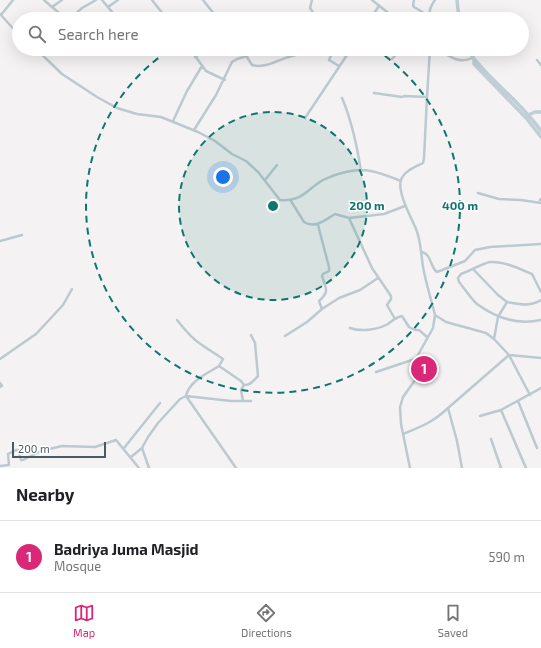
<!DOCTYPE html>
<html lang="en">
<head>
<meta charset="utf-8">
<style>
  body { margin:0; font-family:"Exo 2",sans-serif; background:#f6f6f6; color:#202124 }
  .scale { position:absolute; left:12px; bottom:10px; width:94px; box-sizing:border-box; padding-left:4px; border:2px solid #485961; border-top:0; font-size:11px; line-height:14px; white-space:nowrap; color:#485961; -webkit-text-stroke:3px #fff; paint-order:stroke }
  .you { position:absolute; left:223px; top:177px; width:14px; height:14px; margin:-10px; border:3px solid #fff; border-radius:50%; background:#1a73e8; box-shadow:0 0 0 6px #1a73e833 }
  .badge { display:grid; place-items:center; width:26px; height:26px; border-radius:50%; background:#db2777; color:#fff; font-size:13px; font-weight:700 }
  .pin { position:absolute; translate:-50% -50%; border:2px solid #fff; box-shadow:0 1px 4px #0006 }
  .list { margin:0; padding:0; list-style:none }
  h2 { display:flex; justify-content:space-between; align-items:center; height:52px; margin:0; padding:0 16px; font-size:17px }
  h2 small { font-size:13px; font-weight:400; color:#757577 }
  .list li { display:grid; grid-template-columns:26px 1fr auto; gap:12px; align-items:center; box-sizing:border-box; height:72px; padding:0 16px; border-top:1px solid #e0e0e0 }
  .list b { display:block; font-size:15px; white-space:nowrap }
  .list p { margin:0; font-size:13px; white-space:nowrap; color:#757577 }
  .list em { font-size:13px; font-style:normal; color:#757577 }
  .icon { flex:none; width:22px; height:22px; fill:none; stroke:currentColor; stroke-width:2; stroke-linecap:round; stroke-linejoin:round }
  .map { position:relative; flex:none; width:541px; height:468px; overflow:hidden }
  .search { position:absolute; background:#fff; box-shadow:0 4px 16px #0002; left:12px; right:12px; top:12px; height:44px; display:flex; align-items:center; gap:10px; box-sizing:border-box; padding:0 14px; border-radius:22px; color:#757577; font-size:15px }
  .sheet { height:124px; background:#fff }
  nav { display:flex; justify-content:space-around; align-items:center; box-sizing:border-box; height:56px; border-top:1px solid #e0e0e0; background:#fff; font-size:11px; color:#757577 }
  nav a { display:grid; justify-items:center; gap:2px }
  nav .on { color:#db2777 }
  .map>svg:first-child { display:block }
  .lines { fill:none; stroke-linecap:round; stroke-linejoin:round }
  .minor { stroke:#bcc9cf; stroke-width:2.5 }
  .secondary { stroke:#bfced7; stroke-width:3.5 }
  .ring { fill:none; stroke:#0f766e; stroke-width:2; stroke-dasharray:7 5 }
  .centre { fill:#0f766e; stroke:#fff; stroke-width:2 }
  .ring-label { font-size:12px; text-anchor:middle; font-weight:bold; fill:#0f766e; stroke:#fff; stroke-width:3; stroke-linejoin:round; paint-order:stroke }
</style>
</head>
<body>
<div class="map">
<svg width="541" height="468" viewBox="0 0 541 468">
  <rect width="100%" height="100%" fill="#f4f2f2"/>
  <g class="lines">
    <path class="minor" d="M 44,0 L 66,19
      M 102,0 L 118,19
      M 152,0 L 167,19
      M 203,0 L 218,19
      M 312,0 L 310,8 L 317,19
      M 372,0 L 396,19
      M 414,0 L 413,5 L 414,7 L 429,16
      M 52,7 L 62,0
      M 108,7 L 118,0
      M 0,14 L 19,35
      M 1,15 L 13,0
      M 70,19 L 82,8 L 96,0
      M 370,19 L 379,6
      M 429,19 C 428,13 431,5 435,0
      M 36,49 L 62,74 L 97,97 L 117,108 L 137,114 L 161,117 L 198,132 L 215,141 L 232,154 L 246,161 L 258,172 L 280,200 C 302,202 306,190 323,180 C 337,173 356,168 371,171 C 381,173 391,177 401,181
      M 81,49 L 85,53
      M 190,49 L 206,71 L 225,80
      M 242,49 L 252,65 C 266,69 279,59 292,56 C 299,54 307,53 314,51 L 317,49
      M 334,49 L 329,60 L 339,66
      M 430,49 L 427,97 L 424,158 L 423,163 C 415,167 404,171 401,180 C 397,192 411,217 416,229 C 421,241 421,254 423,267 C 426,283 431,299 435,315 L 446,322 L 486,333 L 494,339 L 509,355 L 541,358
      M 439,49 C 449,57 460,64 472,58
      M 195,57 L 207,49
      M 392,59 L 401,49
      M 537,60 L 541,65
      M 374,93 L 402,97 L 404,96 L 427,97
      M 342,98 C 352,121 357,146 361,171
      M 305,118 L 351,49
      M 173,121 L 187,91 L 202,66
      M 194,130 L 216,95 L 232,62 L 237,59 L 247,56
      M 265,180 L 277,165
      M 478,193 L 499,199 L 521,200 L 541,203
      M 540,200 L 541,199
      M 291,201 L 304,222 C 315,229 325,220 335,214 L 349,218 L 384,214 L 405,206
      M 349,218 L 372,268 L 391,296 L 391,299 L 387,305 L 395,319
      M 0,241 L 22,235
      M 422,252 C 432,255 430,267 437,272 L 465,261 L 475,250 L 490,247 L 541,244
      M 474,270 L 498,295 L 507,302
      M 541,292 L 532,274 C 520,269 504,261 490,262 C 483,263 468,272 461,274 L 458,278 L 459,282 C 465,289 470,298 477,304 C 496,318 518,325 541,320
      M 322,309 L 339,298 L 360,290 L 378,278
      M 177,320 C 184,329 192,339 202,345 C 209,350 216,354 223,359 L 219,366 L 241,381 L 244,385 C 250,386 254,380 258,376 L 255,343 L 251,335
      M 350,328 C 361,332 377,330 388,324 C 392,321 396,317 402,316 L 409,327 L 415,330 L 419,330 L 427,337
      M 285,336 L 307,322 L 322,309 L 319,301 C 330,291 326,289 322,276 L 323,274 L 329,271 L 329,267 L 318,225
      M 494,339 L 498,317 L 507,302 C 519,304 530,307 541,300
      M 0,359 L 36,334 L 63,305 L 72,289
      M 219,366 C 208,373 189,381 186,396 L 236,468
      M 376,372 L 418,358
      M 0,383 L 2,386 L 0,387
      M 243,401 L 241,390 L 244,385
      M 518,401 L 537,448
      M 501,410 L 526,468
      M 480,416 L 501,410 L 541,388
      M 403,434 C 423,426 433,422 448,408
      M 491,439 L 501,468
      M 124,448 L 160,403
      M 142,448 L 149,468
      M 131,457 L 142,448 L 148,437 L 158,423 L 180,399 L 186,396 L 231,401 L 251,401
      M 0,466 L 9,465 L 8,454 L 16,450 L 18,450 L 21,460 L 23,460 L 41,451 L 62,446 L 95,447 L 116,440 L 139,468
      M 410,468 L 401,424 L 400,407 L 403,397 L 418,376 L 418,355 L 433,328 L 435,315
      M 462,468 L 457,441 L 448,408 L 509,355 L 530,395"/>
    <path class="secondary" d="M 457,0 L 459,19
      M 468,49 L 474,59 L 474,64 L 527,119 L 541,137
      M 474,59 L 477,62 C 497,86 523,105 541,131
      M 528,115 L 535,112 L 541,112"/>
  </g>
  <circle cx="273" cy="206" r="94" fill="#0f766e" fill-opacity=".12"/>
  <g class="ring">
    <circle cx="273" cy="206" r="94"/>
    <path d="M375 49A187 187 0 1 1 171 49"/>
  </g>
  <circle cx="273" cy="206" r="6" class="centre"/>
  <g class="ring-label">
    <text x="367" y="210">200 m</text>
    <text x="460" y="210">400 m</text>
  </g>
</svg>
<div class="scale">200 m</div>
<div class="you"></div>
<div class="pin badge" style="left:424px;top:369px">1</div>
<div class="search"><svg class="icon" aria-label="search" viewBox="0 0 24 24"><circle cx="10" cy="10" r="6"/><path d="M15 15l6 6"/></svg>Search here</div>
</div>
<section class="sheet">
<h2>Nearby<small></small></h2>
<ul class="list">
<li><span class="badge">1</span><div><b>Badriya Juma Masjid</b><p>Mosque</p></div><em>590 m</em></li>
</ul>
</section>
<nav>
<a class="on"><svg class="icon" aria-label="map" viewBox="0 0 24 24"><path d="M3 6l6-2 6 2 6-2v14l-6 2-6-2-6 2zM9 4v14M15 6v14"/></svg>Map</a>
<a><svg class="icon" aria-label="directions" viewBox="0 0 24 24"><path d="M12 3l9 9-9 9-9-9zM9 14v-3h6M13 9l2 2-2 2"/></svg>Directions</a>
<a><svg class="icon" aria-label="saved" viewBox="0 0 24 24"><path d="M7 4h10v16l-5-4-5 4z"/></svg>Saved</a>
</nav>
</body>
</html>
